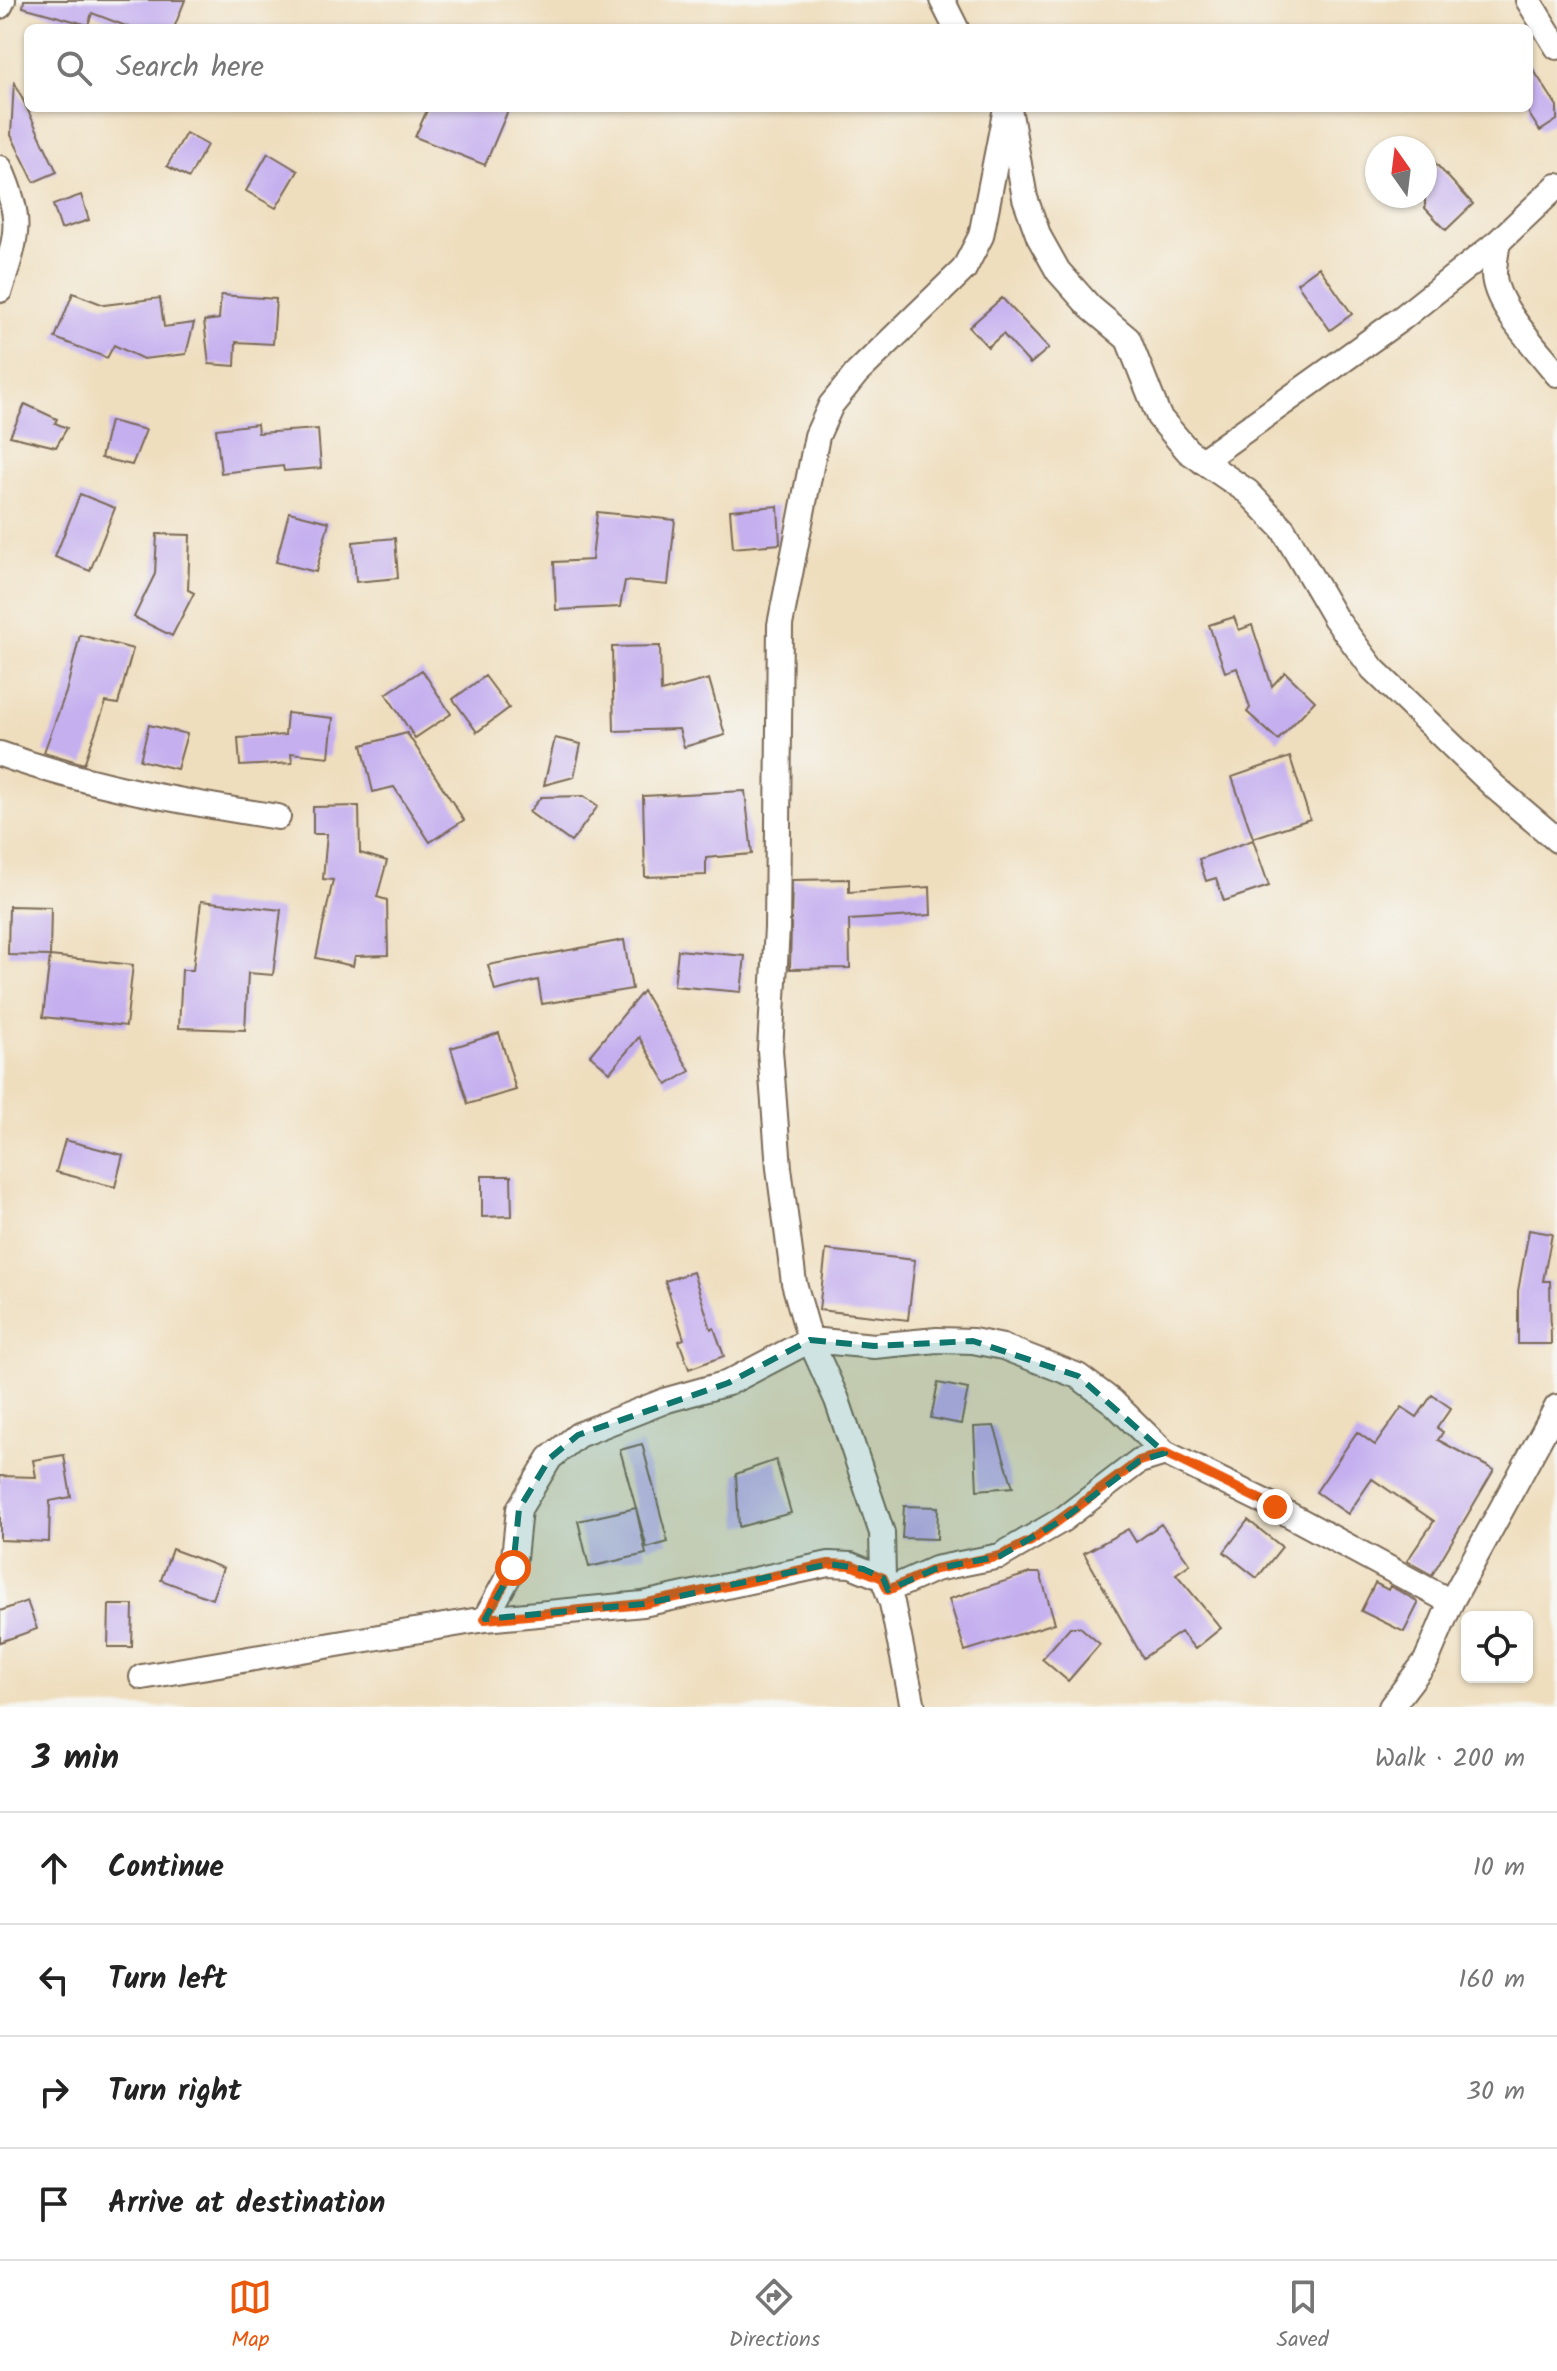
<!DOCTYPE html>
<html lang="en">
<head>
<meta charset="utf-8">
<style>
  body { margin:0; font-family:Kalam,sans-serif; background:#f6f6f6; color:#222 }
  .controls { position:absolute; right:24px; bottom:24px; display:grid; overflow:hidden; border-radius:12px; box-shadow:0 2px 6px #0004 }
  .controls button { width:72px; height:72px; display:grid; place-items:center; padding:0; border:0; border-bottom:2px solid #e0e0e0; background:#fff; color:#222; font:40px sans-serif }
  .compass { position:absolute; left:1365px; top:136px; width:72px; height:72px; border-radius:50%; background:#fff; box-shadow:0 2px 6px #0004; rotate:346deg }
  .stop { position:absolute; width:24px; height:24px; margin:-18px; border:6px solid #ea580c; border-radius:50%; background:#fff }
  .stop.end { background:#ea580c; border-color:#fff; box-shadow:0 2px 8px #0008 }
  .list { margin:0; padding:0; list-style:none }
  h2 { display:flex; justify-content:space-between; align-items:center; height:104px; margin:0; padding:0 32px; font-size:34px }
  h2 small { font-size:26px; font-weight:400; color:#767676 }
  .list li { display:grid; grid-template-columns:52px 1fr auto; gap:24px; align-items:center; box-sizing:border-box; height:112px; padding:0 32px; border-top:2px solid #e0e0e0 }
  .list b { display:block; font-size:30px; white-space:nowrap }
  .list em { font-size:26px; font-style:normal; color:#767676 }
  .icon { flex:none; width:44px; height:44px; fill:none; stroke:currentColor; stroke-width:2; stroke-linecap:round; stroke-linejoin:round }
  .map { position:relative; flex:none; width:1557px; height:1707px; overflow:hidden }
  .search { position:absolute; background:#fff; box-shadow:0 2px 6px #0004; left:24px; right:24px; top:24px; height:88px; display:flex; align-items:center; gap:20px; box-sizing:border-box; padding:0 28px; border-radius:12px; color:#767676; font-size:30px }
  .sheet { height:552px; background:#fff }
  nav { display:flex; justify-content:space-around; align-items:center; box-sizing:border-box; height:112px; border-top:2px solid #e0e0e0; background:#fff; font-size:22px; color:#767676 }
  nav a { display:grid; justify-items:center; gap:4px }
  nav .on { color:#ea580c }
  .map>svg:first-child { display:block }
  .building { fill:#c5afef }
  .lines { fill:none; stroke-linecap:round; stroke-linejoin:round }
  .minor-casing { stroke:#7a6956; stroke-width:28 }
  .minor { stroke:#fff; stroke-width:24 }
  .route { stroke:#ea580c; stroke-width:10 }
  .marked { fill:#0f766e; fill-opacity:0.2; stroke:#0f766e; stroke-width:6; stroke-dasharray:16 10; stroke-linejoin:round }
</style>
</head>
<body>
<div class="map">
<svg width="1557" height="1707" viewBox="0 0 1557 1707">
  <rect width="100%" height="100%" fill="#f6f6f2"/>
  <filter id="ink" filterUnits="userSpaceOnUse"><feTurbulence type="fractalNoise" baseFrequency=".0125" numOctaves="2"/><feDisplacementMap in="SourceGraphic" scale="16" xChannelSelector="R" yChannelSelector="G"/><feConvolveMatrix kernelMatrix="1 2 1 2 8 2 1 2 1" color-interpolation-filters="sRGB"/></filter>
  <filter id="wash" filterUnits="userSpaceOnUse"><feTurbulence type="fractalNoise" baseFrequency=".006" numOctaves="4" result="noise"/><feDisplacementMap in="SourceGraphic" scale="32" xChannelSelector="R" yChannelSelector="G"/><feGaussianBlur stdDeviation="1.8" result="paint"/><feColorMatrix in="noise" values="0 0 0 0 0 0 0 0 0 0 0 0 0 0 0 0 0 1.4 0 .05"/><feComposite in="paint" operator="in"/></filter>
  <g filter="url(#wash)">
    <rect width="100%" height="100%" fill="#efdebe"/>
    <g id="blocks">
      <path class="building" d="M 24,0 L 185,0 L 174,28 L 131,28 L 92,13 L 88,25 L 23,7 Z
        M 1529,63 L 1557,106 L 1557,120 L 1540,131 L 1529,114 Z
        M 14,81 L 57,172 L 34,182 L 11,135 Z
        M 428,108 L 509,108 L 485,165 L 415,137 Z
        M 186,133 L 207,145 L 189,178 L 167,166 Z
        M 1425,152 L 1473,204 L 1446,230 L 1425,208 Z
        M 268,153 L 298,171 L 276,208 L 246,191 Z
        M 81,195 L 89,220 L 61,229 L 53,205 Z
        M 1319,267 L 1352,314 L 1330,330 L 1297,283 Z
        M 73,293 L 104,305 L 160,298 L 164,327 L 194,323 L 186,354 L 143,359 L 114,345 L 107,358 L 55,338 Z
        M 221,295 L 276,299 L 273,344 L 236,342 L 235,366 L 209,364 L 204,321 L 219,319 Z
        M 1002,298 L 1049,348 L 1030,364 L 1003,334 L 988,347 L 969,327 Z
        M 25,404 L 57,419 L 55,423 L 67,428 L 56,447 L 10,436 Z
        M 110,421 L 146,430 L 132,465 L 101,458 Z
        M 257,424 L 258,433 L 318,429 L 321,468 L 284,471 L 283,466 L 221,473 L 216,429 Z
        M 80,494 L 115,508 L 90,571 L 55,557 Z
        M 778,506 L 780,544 L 733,548 L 730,510 Z
        M 289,512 L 329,522 L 316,572 L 276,562 Z
        M 597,512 L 675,520 L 668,585 L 625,581 L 620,607 L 556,610 L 554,562 L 592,560 Z
        M 157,534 L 190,535 L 188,590 L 194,593 L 172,636 L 134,617 L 155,574 Z
        M 395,538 L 398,578 L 356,582 L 353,542 Z
        M 1234,617 L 1239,630 L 1252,625 L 1272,686 L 1285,672 L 1315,701 L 1278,740 L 1247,712 L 1250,708 L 1237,668 L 1225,672 L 1209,625 Z
        M 80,635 L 133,649 L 118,704 L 106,702 L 84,764 L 44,752 L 66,692 Z
        M 660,646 L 661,692 L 709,679 L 725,735 L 684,747 L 679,729 L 614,731 L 612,647 Z
        M 422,670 L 451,714 L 415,738 L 386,694 Z
        M 485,676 L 509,708 L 477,732 L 453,699 Z
        M 287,713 L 333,718 L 329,757 L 291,753 L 292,763 L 240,766 L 238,738 L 285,735 Z
        M 149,725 L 187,734 L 177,769 L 140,760 Z
        M 407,733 L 464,820 L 430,842 L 394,787 L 373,792 L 362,745 Z
        M 555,738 L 581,744 L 574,777 L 544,785 Z
        M 1290,757 L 1310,819 L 1253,838 L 1232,777 Z
        M 745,791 L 752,854 L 706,858 L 706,875 L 645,877 L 643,796 Z
        M 584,796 L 598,806 L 571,842 L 529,812 L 541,797 Z
        M 359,806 L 360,853 L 387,861 L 377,897 L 387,900 L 388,955 L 355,956 L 353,966 L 316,958 L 333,880 L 323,879 L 327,834 L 313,834 L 313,807 Z
        M 1253,840 L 1269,886 L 1224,901 L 1216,878 L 1206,881 L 1199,859 Z
        M 849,879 L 849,892 L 930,887 L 931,915 L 849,920 L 850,968 L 790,969 L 792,880 Z
        M 201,901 L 281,910 L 273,975 L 248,973 L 245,1030 L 179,1028 L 182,970 L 193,970 Z
        M 9,906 L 51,907 L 50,956 L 8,955 Z
        M 624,940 L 632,989 L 542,1004 L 538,980 L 495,991 L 488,965 Z
        M 678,950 L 745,956 L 741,992 L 674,986 Z
        M 50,956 L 133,965 L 126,1026 L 43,1017 Z
        M 643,991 L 690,1071 L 667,1085 L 639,1037 L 610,1072 L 590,1055 Z
        M 499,1033 L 516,1090 L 468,1104 L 451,1048 Z
        M 65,1140 L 123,1155 L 115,1187 L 56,1172 Z
        M 482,1176 L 511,1176 L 512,1216 L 482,1217 Z
        M 1529,1230 L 1552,1234 L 1543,1281 L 1550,1281 L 1551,1344 L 1518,1344 L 1518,1291 Z
        M 826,1250 L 915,1260 L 908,1320 L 819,1310 Z
        M 693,1272 L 711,1329 L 714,1328 L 724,1356 L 689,1369 L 679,1341 L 684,1339 L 665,1281 Z
        M 938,1383 L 968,1389 L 961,1424 L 931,1418 Z
        M 1432,1395 L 1451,1408 L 1437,1428 L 1443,1432 L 1438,1440 L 1494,1470 L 1432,1575 L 1407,1561 L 1434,1521 L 1372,1479 L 1348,1514 L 1316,1492 L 1357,1432 L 1375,1445 L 1402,1407 L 1417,1417 Z
        M 994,1426 L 1013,1487 L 977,1490 L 974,1427 Z
        M 642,1444 L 668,1542 L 647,1548 L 620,1450 Z
        M 64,1455 L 71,1497 L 50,1501 L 49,1542 L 0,1540 L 0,1476 L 36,1477 L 33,1460 Z
        M 776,1460 L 791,1513 L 739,1527 L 736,1474 Z
        M 904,1506 L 938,1507 L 937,1539 L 902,1538 Z
        M 636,1508 L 646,1554 L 589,1567 L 578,1521 Z
        M 1248,1520 L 1282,1547 L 1257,1578 L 1224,1552 Z
        M 1161,1524 L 1190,1564 L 1176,1574 L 1221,1628 L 1195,1649 L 1181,1632 L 1143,1658 L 1084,1553 L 1128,1529 L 1136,1542 Z
        M 172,1549 L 223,1568 L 212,1599 L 161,1580 Z
        M 1030,1573 L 1040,1573 L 1055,1623 L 965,1651 L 949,1599 Z
        M 1375,1583 L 1388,1590 L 1390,1586 L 1415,1600 L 1418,1604 L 1404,1632 L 1361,1611 Z
        M 27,1601 L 37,1629 L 0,1642 L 0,1611 Z
        M 109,1605 L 133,1605 L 132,1647 L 108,1647 Z
        M 1070,1627 L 1080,1627 L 1100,1644 L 1068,1681 L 1042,1659 Z"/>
    </g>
  </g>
  <g filter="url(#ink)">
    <use href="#blocks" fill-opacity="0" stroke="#7a6956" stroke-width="2"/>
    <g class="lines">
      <defs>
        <path id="minor" d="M 942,0 L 956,28
          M 1528,0 L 1557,47
          M 0,6 L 3,0
          M 1010,114 L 1025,198 L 1039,237 L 1058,271 L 1090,307 L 1128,339 L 1159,417 L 1188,451 L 1248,492 L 1283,529 L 1335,618 L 1373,669 L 1496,788 L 1557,840
          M 0,168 C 24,222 17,235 0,290
          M 1498,242 C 1496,253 1494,264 1494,274 C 1494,305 1538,349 1557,374
          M 1202,461 L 1402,318 L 1498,242 L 1557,186
          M 0,754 C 91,786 183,802 278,817
          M 888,1590 L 935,1569 L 1000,1556 L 1062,1520 L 1139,1461 L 1165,1453
          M 485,1619 L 513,1568 L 519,1509 L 550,1458 L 578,1435 L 667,1400 L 728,1383 L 810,1340 L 874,1346 L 937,1340 L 973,1341 L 1003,1347 L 1078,1376 L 1113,1402 L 1165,1453 L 1275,1507 L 1451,1602
          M 142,1677 L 485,1619 L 643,1604 L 829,1564 L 851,1565 L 883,1578
          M 913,1707 L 892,1603 L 883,1578 L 882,1533 L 837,1400 L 810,1340 L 794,1283 L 779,1168 L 770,1050 L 777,928 L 780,625 L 817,436 L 831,405 L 856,374 L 964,269 L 981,236 L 1006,108
          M 1391,1707 L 1426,1661 L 1451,1602 L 1557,1407"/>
      </defs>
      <use href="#minor" class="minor-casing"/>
      <use href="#minor" class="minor"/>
    </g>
  </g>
  <g class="lines" filter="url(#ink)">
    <path class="route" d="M 513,1568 L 485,1619 L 643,1604 L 829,1564 L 851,1565 L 883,1578 L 888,1590 L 935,1569 L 1000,1556 L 1031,1541 L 1139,1461 L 1165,1453 L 1275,1507"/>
  </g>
  <path class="marked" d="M 810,1340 L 874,1346 L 973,1341 L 1078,1376 L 1165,1453 L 1139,1461 L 1062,1520 L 1000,1556 L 935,1569 L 888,1590 L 883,1578 L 863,1569 L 829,1564 L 643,1604 L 485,1619 L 513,1568 L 519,1509 L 550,1458 L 578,1435 L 728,1383 Z"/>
</svg>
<div class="controls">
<button><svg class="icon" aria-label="locate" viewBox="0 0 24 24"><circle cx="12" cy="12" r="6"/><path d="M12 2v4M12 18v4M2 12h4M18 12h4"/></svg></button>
</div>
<svg class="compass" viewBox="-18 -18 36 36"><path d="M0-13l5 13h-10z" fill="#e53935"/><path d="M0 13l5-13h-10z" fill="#767676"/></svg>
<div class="stop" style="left:513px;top:1568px"></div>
<div class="stop end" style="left:1275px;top:1507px"></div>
<div class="search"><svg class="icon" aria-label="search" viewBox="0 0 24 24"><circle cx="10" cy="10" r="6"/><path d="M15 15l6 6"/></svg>Search here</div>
</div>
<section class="sheet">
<h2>3 min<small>Walk · 200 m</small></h2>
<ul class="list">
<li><svg class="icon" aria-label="ahead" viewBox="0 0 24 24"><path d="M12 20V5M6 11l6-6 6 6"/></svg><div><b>Continue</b></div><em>10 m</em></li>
<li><svg class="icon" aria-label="left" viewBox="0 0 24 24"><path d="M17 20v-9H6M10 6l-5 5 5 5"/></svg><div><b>Turn left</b></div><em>160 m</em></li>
<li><svg class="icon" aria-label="right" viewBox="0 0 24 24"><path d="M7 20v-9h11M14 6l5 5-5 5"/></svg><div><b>Turn right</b></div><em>30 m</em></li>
<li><svg class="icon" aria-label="arrive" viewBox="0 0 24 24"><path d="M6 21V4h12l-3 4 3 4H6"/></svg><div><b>Arrive at destination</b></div></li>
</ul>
</section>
<nav>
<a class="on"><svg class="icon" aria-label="map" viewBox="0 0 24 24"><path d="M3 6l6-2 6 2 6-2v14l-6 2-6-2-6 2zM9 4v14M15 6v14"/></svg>Map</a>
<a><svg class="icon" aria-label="directions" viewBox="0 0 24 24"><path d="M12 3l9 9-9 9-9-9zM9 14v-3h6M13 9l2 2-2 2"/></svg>Directions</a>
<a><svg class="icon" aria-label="saved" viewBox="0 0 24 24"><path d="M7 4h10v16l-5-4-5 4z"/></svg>Saved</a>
</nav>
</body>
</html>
